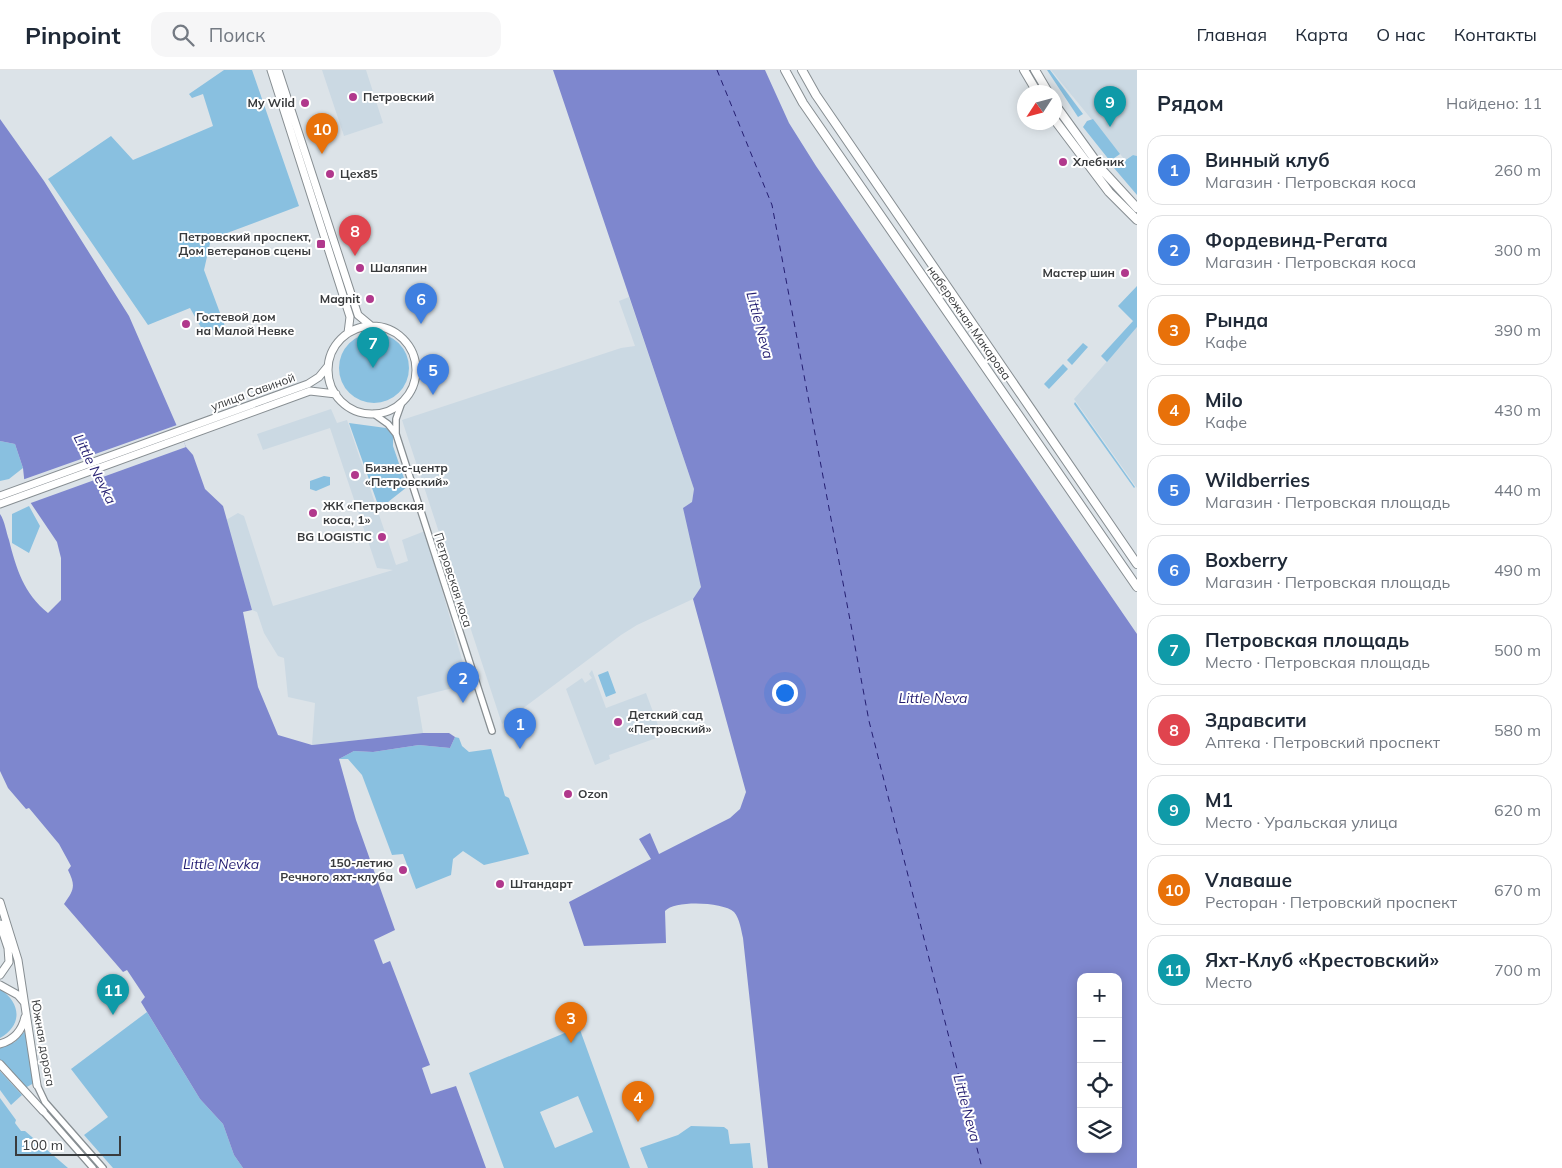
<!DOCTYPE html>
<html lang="ru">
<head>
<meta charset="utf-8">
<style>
  body { margin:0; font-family:Mulish,sans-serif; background:#f6f6f7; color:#1f2937 }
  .controls { position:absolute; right:15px; bottom:15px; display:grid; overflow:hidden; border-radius:10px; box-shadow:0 2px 12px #0003 }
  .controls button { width:45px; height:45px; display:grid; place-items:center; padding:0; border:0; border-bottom:1px solid #e0e1e3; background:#fff; color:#1f2937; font:25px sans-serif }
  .compass { position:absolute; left:1017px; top:15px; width:45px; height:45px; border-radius:50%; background:#fff; box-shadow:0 2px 12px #0003; rotate:234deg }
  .scale { position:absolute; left:15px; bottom:12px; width:106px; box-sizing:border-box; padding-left:5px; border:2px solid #393b3d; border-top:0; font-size:14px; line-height:18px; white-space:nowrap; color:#393b3d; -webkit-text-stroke:4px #fff; paint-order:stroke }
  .you { position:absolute; left:784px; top:622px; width:18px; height:18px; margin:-12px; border:4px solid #fff; border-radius:50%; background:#1a73e8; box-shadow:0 0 0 8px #1a73e833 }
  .badge { display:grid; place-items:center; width:32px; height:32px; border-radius:50%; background:#2563eb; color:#fff; font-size:16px; font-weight:700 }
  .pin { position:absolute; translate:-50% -41px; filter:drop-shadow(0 1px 2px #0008) }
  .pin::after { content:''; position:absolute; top:26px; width:18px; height:15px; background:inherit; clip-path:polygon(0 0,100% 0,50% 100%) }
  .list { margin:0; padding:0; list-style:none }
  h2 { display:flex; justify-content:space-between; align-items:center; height:65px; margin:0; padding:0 20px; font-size:21px }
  h2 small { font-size:16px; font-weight:400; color:#747a83 }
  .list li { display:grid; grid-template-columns:32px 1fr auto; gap:15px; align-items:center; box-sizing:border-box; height:70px; margin:0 10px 10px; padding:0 10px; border:1px solid #e0e1e3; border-radius:15px }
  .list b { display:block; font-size:19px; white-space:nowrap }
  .list p { margin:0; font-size:16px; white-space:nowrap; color:#747a83 }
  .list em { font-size:16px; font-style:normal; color:#747a83 }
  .icon { flex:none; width:28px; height:28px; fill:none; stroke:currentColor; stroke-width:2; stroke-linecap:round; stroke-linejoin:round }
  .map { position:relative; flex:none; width:1137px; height:1098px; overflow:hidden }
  header { display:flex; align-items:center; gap:30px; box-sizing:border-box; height:70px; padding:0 25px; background:#fff; border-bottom:1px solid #e0e1e3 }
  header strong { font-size:24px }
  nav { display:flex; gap:28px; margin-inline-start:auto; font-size:18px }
  .search { width:350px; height:45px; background:#f6f6f7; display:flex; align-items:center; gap:12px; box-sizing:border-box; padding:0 18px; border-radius:15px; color:#747a83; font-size:19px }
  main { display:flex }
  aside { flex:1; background:#fff }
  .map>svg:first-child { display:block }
  .built { fill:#cbd9e3 }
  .green { fill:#89c0e0; fill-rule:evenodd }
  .water { fill:#7e87ce; fill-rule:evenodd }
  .pier { fill:#dce3e8 }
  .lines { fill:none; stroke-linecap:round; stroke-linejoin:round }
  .ferry { stroke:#241e71; stroke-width:1; stroke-dasharray:6 5; stroke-linecap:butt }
  .minor-casing { stroke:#878e92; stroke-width:8 }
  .tertiary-casing { stroke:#878e92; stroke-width:9 }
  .secondary-casing { stroke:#878e92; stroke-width:10 }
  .minor { stroke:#fff; stroke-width:5.5 }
  .tertiary { stroke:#fff; stroke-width:7 }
  .secondary { stroke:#fff; stroke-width:8 }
  .poi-dot { fill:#b1388c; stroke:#fff; stroke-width:2 }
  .labels { text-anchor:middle; stroke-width:4; stroke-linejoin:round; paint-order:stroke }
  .poi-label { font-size:12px; font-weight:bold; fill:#393b3d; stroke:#fff; text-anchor:start }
  .street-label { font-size:12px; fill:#393b3d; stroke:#fff }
  .water-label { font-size:14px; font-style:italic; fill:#241e71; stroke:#fff }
</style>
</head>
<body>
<header>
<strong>Pinpoint</strong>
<div class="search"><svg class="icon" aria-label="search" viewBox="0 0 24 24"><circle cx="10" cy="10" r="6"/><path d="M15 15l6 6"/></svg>Поиск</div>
<nav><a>Главная</a><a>Карта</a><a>О нас</a><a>Контакты</a></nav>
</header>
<main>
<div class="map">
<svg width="1137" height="1098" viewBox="0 0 1137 1098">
  <rect width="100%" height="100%" fill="#dce3e8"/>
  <path class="built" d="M 322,0 L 366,0 L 383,53 L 344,66 Z
    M 1051,0 L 1137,0 L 1137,86 L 1133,85 L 1125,90 Z
    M 629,227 L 694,419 L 692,432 L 701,517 L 693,529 L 637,555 L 621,565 L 502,654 L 402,350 L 621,278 L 635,276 L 619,231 Z
    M 1137,257 L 1137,418 L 1074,329 Z
    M 331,339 L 337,353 L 347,350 L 396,495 L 408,491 L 402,470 L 425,461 L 469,614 L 417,627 L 423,663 L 312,675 L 315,633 L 288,627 L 284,588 L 278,586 L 264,563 L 257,542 L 252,540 L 226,450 L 238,443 L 244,446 L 273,536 L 393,500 L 377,498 L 330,358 L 263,380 L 257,364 Z
    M 592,600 L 606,638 L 646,623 L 662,666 L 609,685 L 610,689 L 595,695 L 566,619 L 582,608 L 585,613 L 592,608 L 589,604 Z"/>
  <path class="green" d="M 224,0 L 252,0 L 299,136 L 211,169 L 204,200 L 226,259 L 203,261 L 190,238 L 148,255 L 48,109 L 111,66 L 133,90 L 213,56 L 203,24 L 192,28 L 189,24 Z
    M 1047,0 L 1050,0 L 1083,44 L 1078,47 Z
    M 1093,49 L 1120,84 L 1110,91 L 1083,57 L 1087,51 Z
    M 1133,85 L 1137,86 L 1137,125 L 1114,98 Z
    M 1137,216 L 1137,257 L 1107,292 L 1101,286 L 1133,251 L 1118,236 Z
    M339 298a35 35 0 1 1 70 0a35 35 0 1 1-70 0Z
    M 1083,273 L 1088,277 L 1072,295 L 1067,290 Z
    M 1063,294 L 1068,299 L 1049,319 L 1044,314 Z
    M 1075,332 L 1135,417 L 1134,418 L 1074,334 Z
    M 349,353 L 386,358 L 393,363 L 393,376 L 407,417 L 388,432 L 377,432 Z
    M 0,371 L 15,374 L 23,398 L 9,409 L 0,411 Z
    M 324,406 L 330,407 L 330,415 L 316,421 L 310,419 L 310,411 Z
    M 29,436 L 40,456 L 29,483 L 12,473 L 12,444 Z
    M 608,601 L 616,623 L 606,627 L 598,605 Z
    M 455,667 L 459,668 L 462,676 L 469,682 L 491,679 L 505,726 L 509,728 L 529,784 L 484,795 L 463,781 L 453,789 L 451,805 L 416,819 L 403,784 L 392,785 L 362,705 L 348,689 L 339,689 L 354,681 L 373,682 L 419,675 L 450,678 Z
    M 0,919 C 21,933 23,955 0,968 Z
    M 147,942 L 200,1029 L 223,1054 L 234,1085 L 243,1098 L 113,1098 L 84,1065 L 108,1047 L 71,999 Z
    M 579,957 L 630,1098 L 504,1098 L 469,1003 ZM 578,1026 L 593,1062 L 555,1078 L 540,1042 Z
    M 26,960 L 34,1013 L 25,1018 L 0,990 L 0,977 L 15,972 Z
    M 0,1001 L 22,1025 L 11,1035 L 0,1020 Z
    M 0,1028 L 16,1050 L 15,1053 L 21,1061 L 25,1061 L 68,1098 L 0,1098 Z
    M 691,1056 L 724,1057 L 728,1060 L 730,1074 L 750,1073 L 753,1098 L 648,1098 L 640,1078 L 678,1065 Z"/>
  <path class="water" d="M 553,0 L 765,0 L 789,53 L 816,96 L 1137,564 L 1137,1098 L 768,1098 L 743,868 C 741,860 740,849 734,842 C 723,832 675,830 665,841 L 666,873 L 584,876 L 569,832 L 651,789 L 639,769 L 650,763 L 659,784 L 730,748 L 740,739 L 746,722 L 693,529 L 701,517 L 683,438 L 692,432 L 694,419 ZM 1081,907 L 1118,907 L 1118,1079 L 1081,1079 Z
    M 0,49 L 44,111 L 129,246 L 186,377 L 193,385 L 205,419 L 223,436 L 252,540 L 243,542 L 258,617 L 278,665 L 312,675 L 423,663 L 449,663 L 455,667 L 450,678 L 419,675 L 373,682 L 354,681 L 339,689 L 356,750 L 395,860 L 374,870 L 383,894 L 390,891 L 430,995 L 422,998 L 431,1024 L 456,1016 L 486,1098 L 243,1098 L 234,1085 L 223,1054 L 200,1029 L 141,932 L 145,927 L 127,900 L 123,902 L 64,834 C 74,820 76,816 68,800 L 71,796 L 59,774 L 29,738 L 26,739 L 8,718 L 0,701 L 0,444 C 5,451 6,462 9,470 C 16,498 24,524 48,543 L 61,530 L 61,488 L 57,472 L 26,426 L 23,398 L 15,374 L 0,371 Z"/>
  <path class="pier" d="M 177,355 L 186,377 L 28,434 L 24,427 L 22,410 Z"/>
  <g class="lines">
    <path class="ferry" d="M 717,0 L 772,135 L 869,651 L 982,1098"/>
    <defs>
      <path id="minor" d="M 402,332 L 396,349 L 396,364 L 492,661
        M 374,344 L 388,354 L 396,364
        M 37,1015 L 45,1032 L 103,1098
        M 43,1041 L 93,1098"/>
      <path id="tertiary" d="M 271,0 L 350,247 L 348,263
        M 278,0 L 358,245 L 370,255
        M328 300a44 44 0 1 1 88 0a44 44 0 1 1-88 0Z
        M 0,426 L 308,314 L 319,307 L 328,296
        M 0,434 L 310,321 L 336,324
        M 0,832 L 18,890 L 37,1015
        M 0,854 L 8,878 L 9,892 L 0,905
        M 0,915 L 18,925 L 24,932
        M 0,974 C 14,970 22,961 25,947
        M 0,994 L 43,1041"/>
      <path id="secondary" d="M 785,0 L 803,33 L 1137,517
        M 802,0 L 816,25 L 1137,494
        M 1024,0 L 1037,22
        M 1035,0 L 1048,22
        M 1054,33 L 1103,101 L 1137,138
        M 1054,49 L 1109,122 L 1137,150"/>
    </defs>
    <use href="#minor" class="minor-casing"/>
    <use href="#tertiary" class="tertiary-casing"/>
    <use href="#secondary" class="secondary-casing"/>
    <use href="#minor" class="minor"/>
    <use href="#tertiary" class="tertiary"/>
    <use href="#secondary" class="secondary"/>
  </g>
  <g class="poi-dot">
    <circle cx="353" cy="27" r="5"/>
    <circle cx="305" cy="33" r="5"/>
    <circle cx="1063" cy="92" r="5"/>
    <circle cx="330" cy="104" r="5"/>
    <rect x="316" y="169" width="10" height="10" rx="2.5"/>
    <circle cx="360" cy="198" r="5"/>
    <circle cx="1125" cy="203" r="5"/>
    <circle cx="370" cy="229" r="5"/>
    <circle cx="186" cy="254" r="5"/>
    <circle cx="355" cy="405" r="5"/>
    <circle cx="313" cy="443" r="5"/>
    <circle cx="382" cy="467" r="5"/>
    <circle cx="618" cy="652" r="5"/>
    <circle cx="568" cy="724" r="5"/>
    <circle cx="403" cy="800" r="5"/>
    <circle cx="500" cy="814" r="5"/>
  </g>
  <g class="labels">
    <g class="poi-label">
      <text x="363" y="31">Петровский</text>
      <text x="295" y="37" text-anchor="end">My Wild</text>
      <text x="1073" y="96">Хлебник</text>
      <text x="340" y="108">Цех85</text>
      <text x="311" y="171" text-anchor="end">Петровский проспект,<tspan x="311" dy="14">Дом ветеранов сцены</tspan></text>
      <text x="370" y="202">Шаляпин</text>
      <text x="1115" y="207" text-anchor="end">Мастер шин</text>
      <text x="360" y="233" text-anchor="end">Magnit</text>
      <text x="196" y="251">Гостевой дом<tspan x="196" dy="14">на Малой Невке</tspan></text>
      <text x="365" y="402">Бизнес-центр<tspan x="365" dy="14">«Петровский»</tspan></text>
      <text x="323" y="440">ЖК «Петровская<tspan x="323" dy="14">коса, 1»</tspan></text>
      <text x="372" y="471" text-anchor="end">BG LOGISTIC</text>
      <text x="628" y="649">Детский сад<tspan x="628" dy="14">«Петровский»</tspan></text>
      <text x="578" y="728">Ozon</text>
      <text x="393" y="797" text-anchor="end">150-летию<tspan x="393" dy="14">Речного яхт-клуба</tspan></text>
      <text x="510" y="818">Штандарт</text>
    </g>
    <g class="street-label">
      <text transform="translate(969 253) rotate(55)" y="4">набережная Макарова</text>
      <text transform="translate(253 322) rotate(-20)" y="4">улица Савиной</text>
      <text transform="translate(453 510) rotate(72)" y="4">Петровская коса</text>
      <text transform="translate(43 973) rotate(80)" y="4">Южная дорога</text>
    </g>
    <g class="water-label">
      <text transform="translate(760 255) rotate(75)" y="5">Little Neva</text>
      <text transform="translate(95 399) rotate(63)" y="5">Little Nevka</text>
      <text x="933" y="633">Little Neva</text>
      <text x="221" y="799">Little Nevka</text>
      <text transform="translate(967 1038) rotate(75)" y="5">Little Neva</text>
    </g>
  </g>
</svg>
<div class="controls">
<button>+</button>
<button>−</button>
<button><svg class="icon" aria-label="locate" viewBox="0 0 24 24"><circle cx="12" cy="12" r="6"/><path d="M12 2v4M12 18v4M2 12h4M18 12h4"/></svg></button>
<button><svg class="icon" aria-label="layers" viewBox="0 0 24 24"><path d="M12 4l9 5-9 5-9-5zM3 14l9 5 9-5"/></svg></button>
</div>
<svg class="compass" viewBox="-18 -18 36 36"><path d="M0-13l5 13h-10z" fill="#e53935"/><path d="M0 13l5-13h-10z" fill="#747a83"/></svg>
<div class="scale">100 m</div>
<div class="you"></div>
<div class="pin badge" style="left:520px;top:679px;background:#3f7fe0">1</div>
<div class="pin badge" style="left:463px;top:633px;background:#3f7fe0">2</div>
<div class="pin badge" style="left:571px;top:973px;background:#e8710a">3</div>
<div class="pin badge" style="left:638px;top:1052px;background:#e8710a">4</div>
<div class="pin badge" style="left:433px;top:325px;background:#3f7fe0">5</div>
<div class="pin badge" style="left:421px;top:254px;background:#3f7fe0">6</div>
<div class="pin badge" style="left:373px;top:298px;background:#0f9aa8">7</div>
<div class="pin badge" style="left:355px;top:186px;background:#e0444e">8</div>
<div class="pin badge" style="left:1110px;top:57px;background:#0f9aa8">9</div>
<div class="pin badge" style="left:322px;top:84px;background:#e8710a">10</div>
<div class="pin badge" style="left:113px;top:945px;background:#0f9aa8">11</div>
</div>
<aside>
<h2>Рядом<small>Найдено: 11</small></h2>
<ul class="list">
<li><span class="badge" style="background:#3f7fe0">1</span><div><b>Винный клуб</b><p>Магазин · Петровская коса</p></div><em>260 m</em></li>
<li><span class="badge" style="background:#3f7fe0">2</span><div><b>Фордевинд-Регата</b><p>Магазин · Петровская коса</p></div><em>300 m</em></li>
<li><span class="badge" style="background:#e8710a">3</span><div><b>Рында</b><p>Кафе</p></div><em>390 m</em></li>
<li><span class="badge" style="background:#e8710a">4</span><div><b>Milo</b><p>Кафе</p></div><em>430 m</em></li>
<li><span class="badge" style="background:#3f7fe0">5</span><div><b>Wildberries</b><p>Магазин · Петровская площадь</p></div><em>440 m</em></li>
<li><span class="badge" style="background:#3f7fe0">6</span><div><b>Boxberry</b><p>Магазин · Петровская площадь</p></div><em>490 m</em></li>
<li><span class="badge" style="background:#0f9aa8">7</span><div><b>Петровская площадь</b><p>Место · Петровская площадь</p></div><em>500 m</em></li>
<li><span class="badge" style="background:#e0444e">8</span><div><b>Здравсити</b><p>Аптека · Петровский проспект</p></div><em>580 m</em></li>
<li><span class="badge" style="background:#0f9aa8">9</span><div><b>М1</b><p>Место · Уральская улица</p></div><em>620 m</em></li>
<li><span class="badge" style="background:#e8710a">10</span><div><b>Vлаваше</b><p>Ресторан · Петровский проспект</p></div><em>670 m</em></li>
<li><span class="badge" style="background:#0f9aa8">11</span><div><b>Яхт-Клуб «Крестовский»</b><p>Место</p></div><em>700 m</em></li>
</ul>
</aside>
</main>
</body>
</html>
